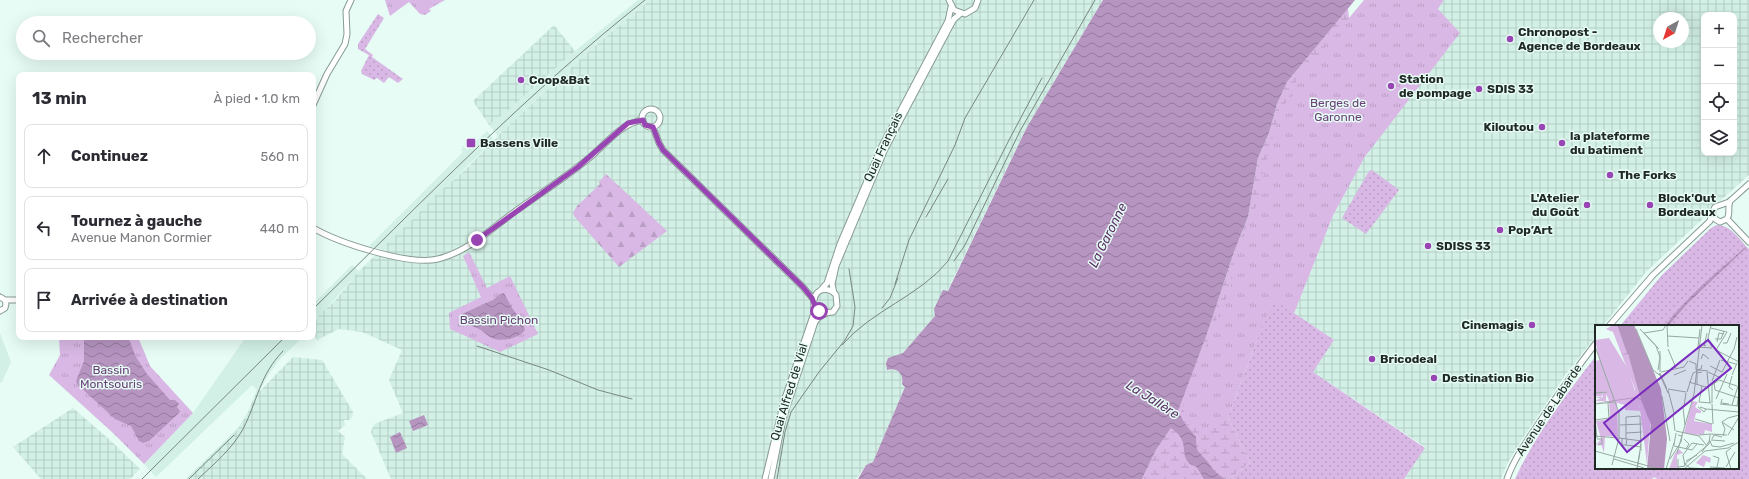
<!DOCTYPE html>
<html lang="fr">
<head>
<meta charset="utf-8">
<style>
  body { margin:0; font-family:Rubik,sans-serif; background:#f2f2f3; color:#2b2b33 }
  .controls { position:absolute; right:12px; top:12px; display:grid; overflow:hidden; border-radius:8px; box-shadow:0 4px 16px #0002 }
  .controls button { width:36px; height:36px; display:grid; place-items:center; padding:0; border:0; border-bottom:1px solid #e1e1e2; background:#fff; color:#2b2b33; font:20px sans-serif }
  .compass { position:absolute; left:1653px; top:12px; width:36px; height:36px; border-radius:50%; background:#fff; box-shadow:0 4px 16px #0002; rotate:219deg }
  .stop { position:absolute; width:12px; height:12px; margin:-9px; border:3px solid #9844b3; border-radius:50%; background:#fff }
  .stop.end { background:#9844b3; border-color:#fff; box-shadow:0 1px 4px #0008 }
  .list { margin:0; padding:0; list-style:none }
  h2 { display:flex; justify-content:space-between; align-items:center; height:52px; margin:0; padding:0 16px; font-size:17px }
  h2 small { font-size:13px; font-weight:400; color:#7c7c81 }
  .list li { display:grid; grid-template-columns:26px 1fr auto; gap:12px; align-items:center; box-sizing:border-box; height:64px; margin:0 8px 8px; padding:0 8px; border:1px solid #e1e1e2; border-radius:8px }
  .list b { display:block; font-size:15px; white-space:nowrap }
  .list p { margin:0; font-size:13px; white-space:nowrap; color:#7c7c81 }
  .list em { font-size:13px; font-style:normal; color:#7c7c81 }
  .icon { flex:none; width:22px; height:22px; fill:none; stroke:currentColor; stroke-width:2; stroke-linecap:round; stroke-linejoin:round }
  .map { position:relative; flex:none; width:1749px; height:479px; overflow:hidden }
  .search { position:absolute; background:#fff; box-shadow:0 4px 16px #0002; left:16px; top:16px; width:300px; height:44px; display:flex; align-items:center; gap:10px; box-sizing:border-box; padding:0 14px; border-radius:22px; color:#7c7c81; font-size:15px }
  .panel { position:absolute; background:#fff; box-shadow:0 4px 16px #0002; left:16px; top:72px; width:300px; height:268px; border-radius:8px }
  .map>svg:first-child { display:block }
  .built { fill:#d2f0e6 }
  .industrial { fill:url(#industrial-grid); fill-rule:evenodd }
  .grass { fill:url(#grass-dots) }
  .forest { fill:url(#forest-firs) }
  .wetland { fill:url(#wetland-marsh) }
  .park { fill:url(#park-tufts) }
  .water { fill:url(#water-waves) }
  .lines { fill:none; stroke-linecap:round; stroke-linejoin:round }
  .secondary-casing { stroke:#879b95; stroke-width:7 }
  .secondary { stroke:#fff; stroke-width:5 }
  .rail { stroke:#788681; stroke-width:1 }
  .route { stroke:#9844b3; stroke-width:5 }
  .poi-dot { fill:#9844b3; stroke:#e6fcf4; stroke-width:1.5 }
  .labels { text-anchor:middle; stroke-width:3; stroke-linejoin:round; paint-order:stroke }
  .poi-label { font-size:12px; font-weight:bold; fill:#212926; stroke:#e6fcf4; text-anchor:start }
  .park-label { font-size:12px; fill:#6a4078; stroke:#e6fcf4 }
  .street-label { font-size:12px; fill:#212926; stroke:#e6fcf4 }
  .water-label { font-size:13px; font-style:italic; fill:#5a3067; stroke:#e6fcf4 }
  .inset-road { fill:none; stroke:#97a8a2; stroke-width:1 }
  .view { fill:#7b2cbf; fill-opacity:0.15; stroke:#7b2cbf; stroke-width:2 }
  .inset-edge { fill:none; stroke:#212926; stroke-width:2 }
</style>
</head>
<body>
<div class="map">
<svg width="1749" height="479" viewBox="0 0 1749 479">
  <defs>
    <pattern id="industrial-grid" width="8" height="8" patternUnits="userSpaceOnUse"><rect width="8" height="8" fill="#d2f0e6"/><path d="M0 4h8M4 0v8" fill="none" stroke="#b4cec5"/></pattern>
    <pattern id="grass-dots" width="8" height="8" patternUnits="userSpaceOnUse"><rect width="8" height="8" fill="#d9b8e5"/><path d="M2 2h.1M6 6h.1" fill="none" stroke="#ba9ec4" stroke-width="1.8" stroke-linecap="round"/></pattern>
    <pattern id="forest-firs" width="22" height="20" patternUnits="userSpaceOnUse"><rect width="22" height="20" fill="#d9b8e5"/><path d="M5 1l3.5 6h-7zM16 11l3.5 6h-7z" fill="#ba9ec4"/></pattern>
    <pattern id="wetland-marsh" width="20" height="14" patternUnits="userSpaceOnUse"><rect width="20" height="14" fill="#d9b8e5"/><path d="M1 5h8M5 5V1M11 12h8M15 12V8" fill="none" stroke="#ba9ec4"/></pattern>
    <pattern id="park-tufts" width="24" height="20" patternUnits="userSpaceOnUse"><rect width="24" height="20" fill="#d9b8e5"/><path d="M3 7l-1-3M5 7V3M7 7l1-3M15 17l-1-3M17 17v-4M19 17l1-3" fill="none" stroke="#ba9ec4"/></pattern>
    <pattern id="water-waves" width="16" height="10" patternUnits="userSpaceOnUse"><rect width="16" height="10" fill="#b695c1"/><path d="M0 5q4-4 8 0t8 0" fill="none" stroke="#947a9d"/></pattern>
  </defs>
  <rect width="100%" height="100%" fill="#e6fcf4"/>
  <path class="built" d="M 638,0 L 650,0 L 587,53 L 498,136 L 489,125 L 507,111 L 575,51 Z
    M 487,131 L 494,140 L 414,218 L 399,254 L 369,246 L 463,152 L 461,150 L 463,148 L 462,145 L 467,150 Z
    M 352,265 L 359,271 L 315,322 L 313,328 L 313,302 L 315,302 Z
    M 0,333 L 11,362 L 2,382 L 0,383 Z
    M 246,337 L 303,337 L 280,359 L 271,371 L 262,386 L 244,430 L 186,479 L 239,427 L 250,408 L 257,390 L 252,385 L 156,477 L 144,464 L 193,413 Z"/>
  <path class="industrial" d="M 650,0 L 1103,0 L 1027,127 L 935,316 L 903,353 L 888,358 L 886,363 L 887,370 L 894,369 L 899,372 L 902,375 L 902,384 L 905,387 L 873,462 L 866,465 L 856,479 L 391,479 L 371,432 L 374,424 L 403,413 L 389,380 L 402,350 L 362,332 L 339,329 L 317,340 L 314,333 L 315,322 L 320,314 L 334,302 L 359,271 L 414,218 L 435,196 L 466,169 L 500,134 L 587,53 Z
    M 1444,0 L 1749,0 L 1749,175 L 1720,201 L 1716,201 L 1710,208 L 1710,212 L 1646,272 L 1603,326 L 1596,326 L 1596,336 L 1566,374 L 1525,435 L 1508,462 L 1501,479 L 1404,479 L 1425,447 L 1313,372 L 1334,340 L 1294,313 L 1333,215 L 1364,158 L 1368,154 L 1438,9 ZM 1704,15 L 1734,15 L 1734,153 L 1704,153 ZM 1659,18 L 1683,18 L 1683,42 L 1659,42 Z
    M 554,25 L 575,51 L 507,111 L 489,125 L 473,101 Z
    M 293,357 L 322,360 L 353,412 L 352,417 L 349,420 L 344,420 L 345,425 L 338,431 L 345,437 L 342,454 L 367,479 L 186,479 L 233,435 L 246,417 L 257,390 L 260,391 Z
    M 73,408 L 110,440 L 140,469 L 130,479 L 41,479 L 13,447 Z"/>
  <path class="grass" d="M 378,14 L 384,18 L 365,49 L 373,55 L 372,57 L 403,79 L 398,83 L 389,77 L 384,83 L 377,78 L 374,80 L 362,74 L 361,71 L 369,55 L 358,49 L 358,44 Z
    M 1372,170 L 1399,190 L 1366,234 L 1342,218 L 1369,171 Z
    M 1717,225 C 1731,225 1740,240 1749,249 L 1749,479 L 1657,479 L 1654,477 L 1652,479 L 1515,479 C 1534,437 1567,393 1596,356 L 1596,468 L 1738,468 L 1738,326 L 1620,326 L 1661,276 L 1711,228 Z
    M 1275,300 L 1334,340 L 1313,372 L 1425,448 L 1404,479 L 1229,479 L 1250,463 L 1228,417 L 1262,326 Z"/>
  <path class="forest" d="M 606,174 L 667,231 L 619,267 L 574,216 L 573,213 L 577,206 L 600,184 L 599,182 Z"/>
  <path class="wetland" d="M 1348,8 L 1364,158 L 1333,215 L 1294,313 L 1275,300 C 1256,338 1242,377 1228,417 L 1250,463 L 1229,479 L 1142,479 L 1156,450 L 1171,428 L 1207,334 L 1235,249 L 1248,217 L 1258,158 L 1269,133 L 1277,104 L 1287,82 Z"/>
  <path class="park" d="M 385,0 L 445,0 L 429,9 L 431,11 L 425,15 L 420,14 L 409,2 L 390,16 Z
    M 1364,0 L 1444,0 L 1438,9 L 1460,33 L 1364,158 L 1333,215 L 1294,313 L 1275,301 L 1262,326 L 1228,417 L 1203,431 L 1195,426 L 1184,413 L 1183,397 L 1231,287 L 1236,245 L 1254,213 L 1269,149 L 1277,124 L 1294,84 Z
    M 469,252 L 487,288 L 510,276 L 538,334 L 500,352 L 450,329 L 449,313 L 481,297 L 463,256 Z
    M 59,337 L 138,337 L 150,366 L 193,413 L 144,464 L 113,433 L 49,375 L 60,355 Z"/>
  <path class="water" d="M 1103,0 L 1355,0 L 1287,82 L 1277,104 L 1269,133 L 1258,158 L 1248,217 L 1235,249 L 1207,334 L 1178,411 L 1185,424 L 1196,437 C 1196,453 1198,450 1207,461 C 1214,470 1214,472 1225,479 L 1204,479 C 1201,475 1199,469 1195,466 C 1194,466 1190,464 1189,463 C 1179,452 1191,442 1171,428 L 1156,450 L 1142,479 L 858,479 L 866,465 L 873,462 L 905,387 L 902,384 C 904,374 897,367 887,370 L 886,363 L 888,358 L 903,353 L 935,316 L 934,309 L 943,290 L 948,291 L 1027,127 Z
    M 1745,247 L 1746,248 L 1688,303 L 1668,326 L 1665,326 C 1687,296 1718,272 1745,247 Z
    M 504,293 L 512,308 L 522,321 L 525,330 C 518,339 500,343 490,337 C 485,334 482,330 477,328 C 470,325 465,326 460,320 L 460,315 L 464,313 L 493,300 L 500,294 Z
    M 84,337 L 128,337 L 136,357 L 147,374 L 170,400 L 175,400 L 179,404 L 177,407 L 180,411 L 179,413 L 149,441 L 143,443 L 139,441 L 131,426 L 115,419 L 78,385 L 76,381 L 84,361 Z
    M 424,415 L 428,425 L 413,431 L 409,421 Z
    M 400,432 L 407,448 L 396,453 L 390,437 Z"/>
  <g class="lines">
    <defs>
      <path id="secondary" d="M 949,0 L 954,10 L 965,14 L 975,8 L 978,0
        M 313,105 L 327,74 L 345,44 L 347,34 L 346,11 L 351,0
        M642 118a9 9 0 1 1 18 0a9 9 0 1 1-18 0Z
        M 653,127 L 659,143 L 663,150 L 803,287 L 814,300
        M 1730,201 C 1727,208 1731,213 1727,219 L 1720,222 L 1715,219 L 1712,213 L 1715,207 L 1729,202 L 1749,184
        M 1727,219 L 1749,242
        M 313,228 C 339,243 409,266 438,259 C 467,252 490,230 513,213 C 538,195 565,178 589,158 C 606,144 621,123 643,120
        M 821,290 L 827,283 L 840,244 L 882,146 L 948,21 L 951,7
        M 834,293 L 832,284 L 836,266 L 885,149 L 949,28 L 954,19 L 961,13
        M 0,297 L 5,300 L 6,304 L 5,308 L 0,311
        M 5,300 L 19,300
        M 1609,326 L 1653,275 L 1710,221 L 1712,213
        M 765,479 L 784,401 L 814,313 C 815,308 813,304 814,300 C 816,287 830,287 836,295 L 837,306 L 833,312 L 822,313 L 815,306
        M 771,479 L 783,419 L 815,322 L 820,316 L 825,314
        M 1507,479 C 1514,459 1527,441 1539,423 C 1557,396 1576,369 1596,343"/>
    </defs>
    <use href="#secondary" class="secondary-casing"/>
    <use href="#secondary" class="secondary"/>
    <path class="rail" d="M 926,217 L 948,179
      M 954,261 L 965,245 L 1020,131 L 1095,0
      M 895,284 L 909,240 L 955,145 L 965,118 L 1034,0
      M 882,308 L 890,298 L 898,278
      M 313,309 C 421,203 526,94 645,0
      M 842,345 C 872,310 920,296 948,261 L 1009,140 L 1042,78
      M 477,346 L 549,370 L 598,390 L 632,399
      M 142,479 L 285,337
      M 189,479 L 234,435
      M 198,479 C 215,463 232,449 243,429 C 258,400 259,376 283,351
      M 777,479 L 785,432 L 791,412 L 819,372 L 845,340 L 853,326 L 855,307 L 849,269"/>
  </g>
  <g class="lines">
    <path class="route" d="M 477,240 L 578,167 L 628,123 L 643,120 L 645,125 L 653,127 L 659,143 L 663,150 L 803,287 L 812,298 L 815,306 L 819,311"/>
  </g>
  <g class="poi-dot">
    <circle cx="1510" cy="39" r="4"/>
    <circle cx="521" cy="80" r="4"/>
    <circle cx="1391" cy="86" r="4"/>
    <circle cx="1479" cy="89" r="4"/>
    <circle cx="1542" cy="127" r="4"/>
    <rect x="466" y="138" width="10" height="10" rx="2"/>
    <circle cx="1562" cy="143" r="4"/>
    <circle cx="1610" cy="175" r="4"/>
    <circle cx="1587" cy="205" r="4"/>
    <circle cx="1650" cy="205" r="4"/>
    <circle cx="1500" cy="230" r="4"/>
    <circle cx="1428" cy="246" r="4"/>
    <circle cx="1532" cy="325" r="4"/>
    <circle cx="1372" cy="359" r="4"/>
    <circle cx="1434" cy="378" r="4"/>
  </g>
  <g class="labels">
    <g class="poi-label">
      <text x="1518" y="36">Chronopost -<tspan x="1518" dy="14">Agence de Bordeaux</tspan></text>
      <text x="1399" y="83">Station<tspan x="1399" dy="14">de pompage</tspan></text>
      <text x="529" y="84">Coop&amp;Bat</text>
      <text x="1487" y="93">SDIS 33</text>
      <text x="1534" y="131" text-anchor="end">Kiloutou</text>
      <text x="1570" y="140">la plateforme<tspan x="1570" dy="14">du batiment</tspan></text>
      <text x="480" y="147">Bassens Ville</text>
      <text x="1618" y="179">The Forks</text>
      <text x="1579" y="202" text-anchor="end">L'Atelier<tspan x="1579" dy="14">du Goût</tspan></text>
      <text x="1658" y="202">Block'Out<tspan x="1658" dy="14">Bordeaux</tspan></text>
      <text x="1508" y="234">Pop’Art</text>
      <text x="1436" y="250">SDISS 33</text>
      <text x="1524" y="329" text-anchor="end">Cinemagis</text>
      <text x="1380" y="363">Bricodeal</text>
      <text x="1442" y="382">Destination Bio</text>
    </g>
    <g class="park-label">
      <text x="1338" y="107">Berges de<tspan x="1338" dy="14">Garonne</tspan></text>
      <text x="499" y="324">Bassin Pichon</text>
      <text x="111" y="374">Bassin<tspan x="111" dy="14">Montsouris</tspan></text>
    </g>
    <g class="street-label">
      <text transform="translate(883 147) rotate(-65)" y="4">Quai Français</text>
      <text transform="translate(789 392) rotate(-73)" y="4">Quai Alfred de Vial</text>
      <text transform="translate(1549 410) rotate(-56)" y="4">Avenue de Labarde</text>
    </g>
    <g class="water-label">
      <text transform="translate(1107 235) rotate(-64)" y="5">La Garonne</text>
      <text transform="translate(1153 399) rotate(32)" y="5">La Jallère</text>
    </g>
  </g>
  <g transform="translate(1595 325)">
    <rect width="144" height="144" fill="#e6fcf4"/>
    <path d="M 14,13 L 33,44 L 46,86 L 30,85 L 30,80 L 22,78 L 23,112 L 10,111 L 9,128 L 6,119 L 0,120 L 0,117 L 2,119 L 6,114 L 1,96 L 15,94 L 14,75 L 11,69 L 11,76 L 0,76 L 8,72 L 7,69 L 6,73 L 0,73 L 6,71 L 0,71 L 0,68 L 12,67 L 0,15 Z" fill="#d9b8e5"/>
    <path d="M 108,130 L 116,133 L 115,138 L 111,136 L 109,142 L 101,138 Z" fill="#d9b8e5"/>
    <path d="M 18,0 L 22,0 L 35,35 L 55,98 L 56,107 L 47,99 L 45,81 L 40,76 L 40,64 L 18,7 L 11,4 Z" fill="#d9b8e5"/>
    <path d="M 5,35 L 15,66 L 0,68 L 0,36 ZM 44,75 L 47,76 L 55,100 L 52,140 ZM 97,76 L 103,77 L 100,82 L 106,86 L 106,88 L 101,88 L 99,96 L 117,99 L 117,107 L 110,105 L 109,109 L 101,110 L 89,108 ZM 84,124 L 88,128 L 82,130 L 82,141 L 85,144 L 74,144 L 80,128 Z" fill="#d9b8e5"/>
    <path d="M 22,0 L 39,0 L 66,64 L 72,114 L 69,144 L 52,144 L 56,100 L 46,75 L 41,73 L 12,77 L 0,78 L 41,72 L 46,74 L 33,29 L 26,30 L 32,28 Z" fill="#b695c1"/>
    <path class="inset-road" d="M 72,0 L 73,22M 116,0 L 113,13 L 117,22M 116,3 L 132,7M 41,4 L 58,45 L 67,52M 45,4 L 61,21 L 65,32 L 63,45M 48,7 L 64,24M 49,8 L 68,5 L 71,0M 72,11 L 104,13M 120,14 L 126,14 L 129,6M 122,17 L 124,8 L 129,9M 128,18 L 132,18 L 136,8M 111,20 L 109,21 L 112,8M 0,21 L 24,88 L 24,113 L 17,140M 103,22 L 105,4M 103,22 L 117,23M 73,24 L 81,43M 121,25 L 144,37M 121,25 L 132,7M 65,26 L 65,47M 106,34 L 108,29 L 114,34M 126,35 L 141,39M 94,36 L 101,39 L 101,45 L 106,44 L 107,40M 115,41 L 127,47M 66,47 L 89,42 L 93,36M 112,47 L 115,78M 113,47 L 126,53M 127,47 L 139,24 L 142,12M 64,48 L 73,68M 65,48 L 72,64M 79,50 L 91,45M 137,50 L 142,38M 137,51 L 134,62 L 138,65M 124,55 L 142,61M 117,56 L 125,35M 94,57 L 114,63M 119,57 L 120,65 L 144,73M 102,59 L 102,48 L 107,47M 107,61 L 104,77 L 116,78M 73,64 L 91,67M 73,65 L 79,88M 92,67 L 98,48 L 105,45 L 113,46M 0,68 L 12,67M 67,71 L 75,116M 121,74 L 132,49M 127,74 L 126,78 L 134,79M 117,78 L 117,60 L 124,55M 0,79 L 19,77M 117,79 L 118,99M 125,79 L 144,81M 137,80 L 143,61M 89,81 L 91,68M 142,81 L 144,68M 103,82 L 109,87 L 111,84 L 105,82M 88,83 L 90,100M 111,84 L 144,87M 78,90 L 80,106M 100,94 L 117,99M 127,97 L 133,93 L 144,90M 127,97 L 130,104 L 128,111M 127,97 L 139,105M 25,100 L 47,99M 81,106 L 104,111 L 112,121M 31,108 L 47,107M 116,109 L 132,110M 104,110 L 116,109M 133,110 L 144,92M 0,111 L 23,113M 2,113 L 0,95 L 14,93 L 13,78M 24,113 L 47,116M 27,113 L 27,120 L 31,120 L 32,114M 2,114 L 7,114 L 7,119 L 3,120M 31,114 L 31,92 L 45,91 L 46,126M 89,114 L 94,119 L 91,124M 117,114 L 119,110 L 127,112M 116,115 L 130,116M 115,116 L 117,121 L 125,122 L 139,118M 97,118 L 109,120M 31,120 L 46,122M 79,120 L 81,108M 79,121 L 97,125 L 102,119M 0,126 L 64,144M 107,127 L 115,115M 82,128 L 99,69 L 107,0M 118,131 L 124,133 L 122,142M 19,134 L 49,143M 75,134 L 86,117 L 87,111 L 83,110M 83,134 L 83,142 L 90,141M 91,136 L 102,130M 90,141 L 88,130 L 97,118M 115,142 L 130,143M 131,142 L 140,127M 42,144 L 45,127M 42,144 L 46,119M 71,144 L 79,118M 89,144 L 110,126 L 133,123 L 144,117M 114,144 L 95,143 L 90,139 L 114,119 L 115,110M 136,144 L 131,127 L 136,123"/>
    <path class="view" d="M 113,15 L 136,43 L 32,127 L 9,98 Z"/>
    <rect width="144" height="144" class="inset-edge"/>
  </g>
</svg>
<div class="controls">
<button>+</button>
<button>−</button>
<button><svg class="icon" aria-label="locate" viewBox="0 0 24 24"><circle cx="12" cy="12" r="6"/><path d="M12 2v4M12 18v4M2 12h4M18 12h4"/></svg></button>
<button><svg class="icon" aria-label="layers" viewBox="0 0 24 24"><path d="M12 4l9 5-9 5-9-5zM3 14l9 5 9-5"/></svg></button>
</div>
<svg class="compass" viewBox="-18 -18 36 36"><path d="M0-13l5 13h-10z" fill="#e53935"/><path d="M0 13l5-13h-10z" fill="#7c7c81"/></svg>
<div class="stop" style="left:819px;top:311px"></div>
<div class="stop end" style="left:477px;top:240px"></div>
<div class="search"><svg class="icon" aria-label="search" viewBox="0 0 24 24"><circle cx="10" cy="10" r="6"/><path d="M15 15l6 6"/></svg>Rechercher</div>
<section class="panel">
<h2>13 min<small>À pied · 1.0 km</small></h2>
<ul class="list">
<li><svg class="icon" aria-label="ahead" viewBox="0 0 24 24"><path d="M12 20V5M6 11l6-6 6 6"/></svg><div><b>Continuez</b></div><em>560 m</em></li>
<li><svg class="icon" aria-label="left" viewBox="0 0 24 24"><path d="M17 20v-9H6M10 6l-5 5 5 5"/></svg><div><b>Tournez à gauche</b><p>Avenue Manon Cormier</p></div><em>440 m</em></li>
<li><svg class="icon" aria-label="arrive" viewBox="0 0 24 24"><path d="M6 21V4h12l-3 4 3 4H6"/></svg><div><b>Arrivée à destination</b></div></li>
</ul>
</section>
</div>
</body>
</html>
